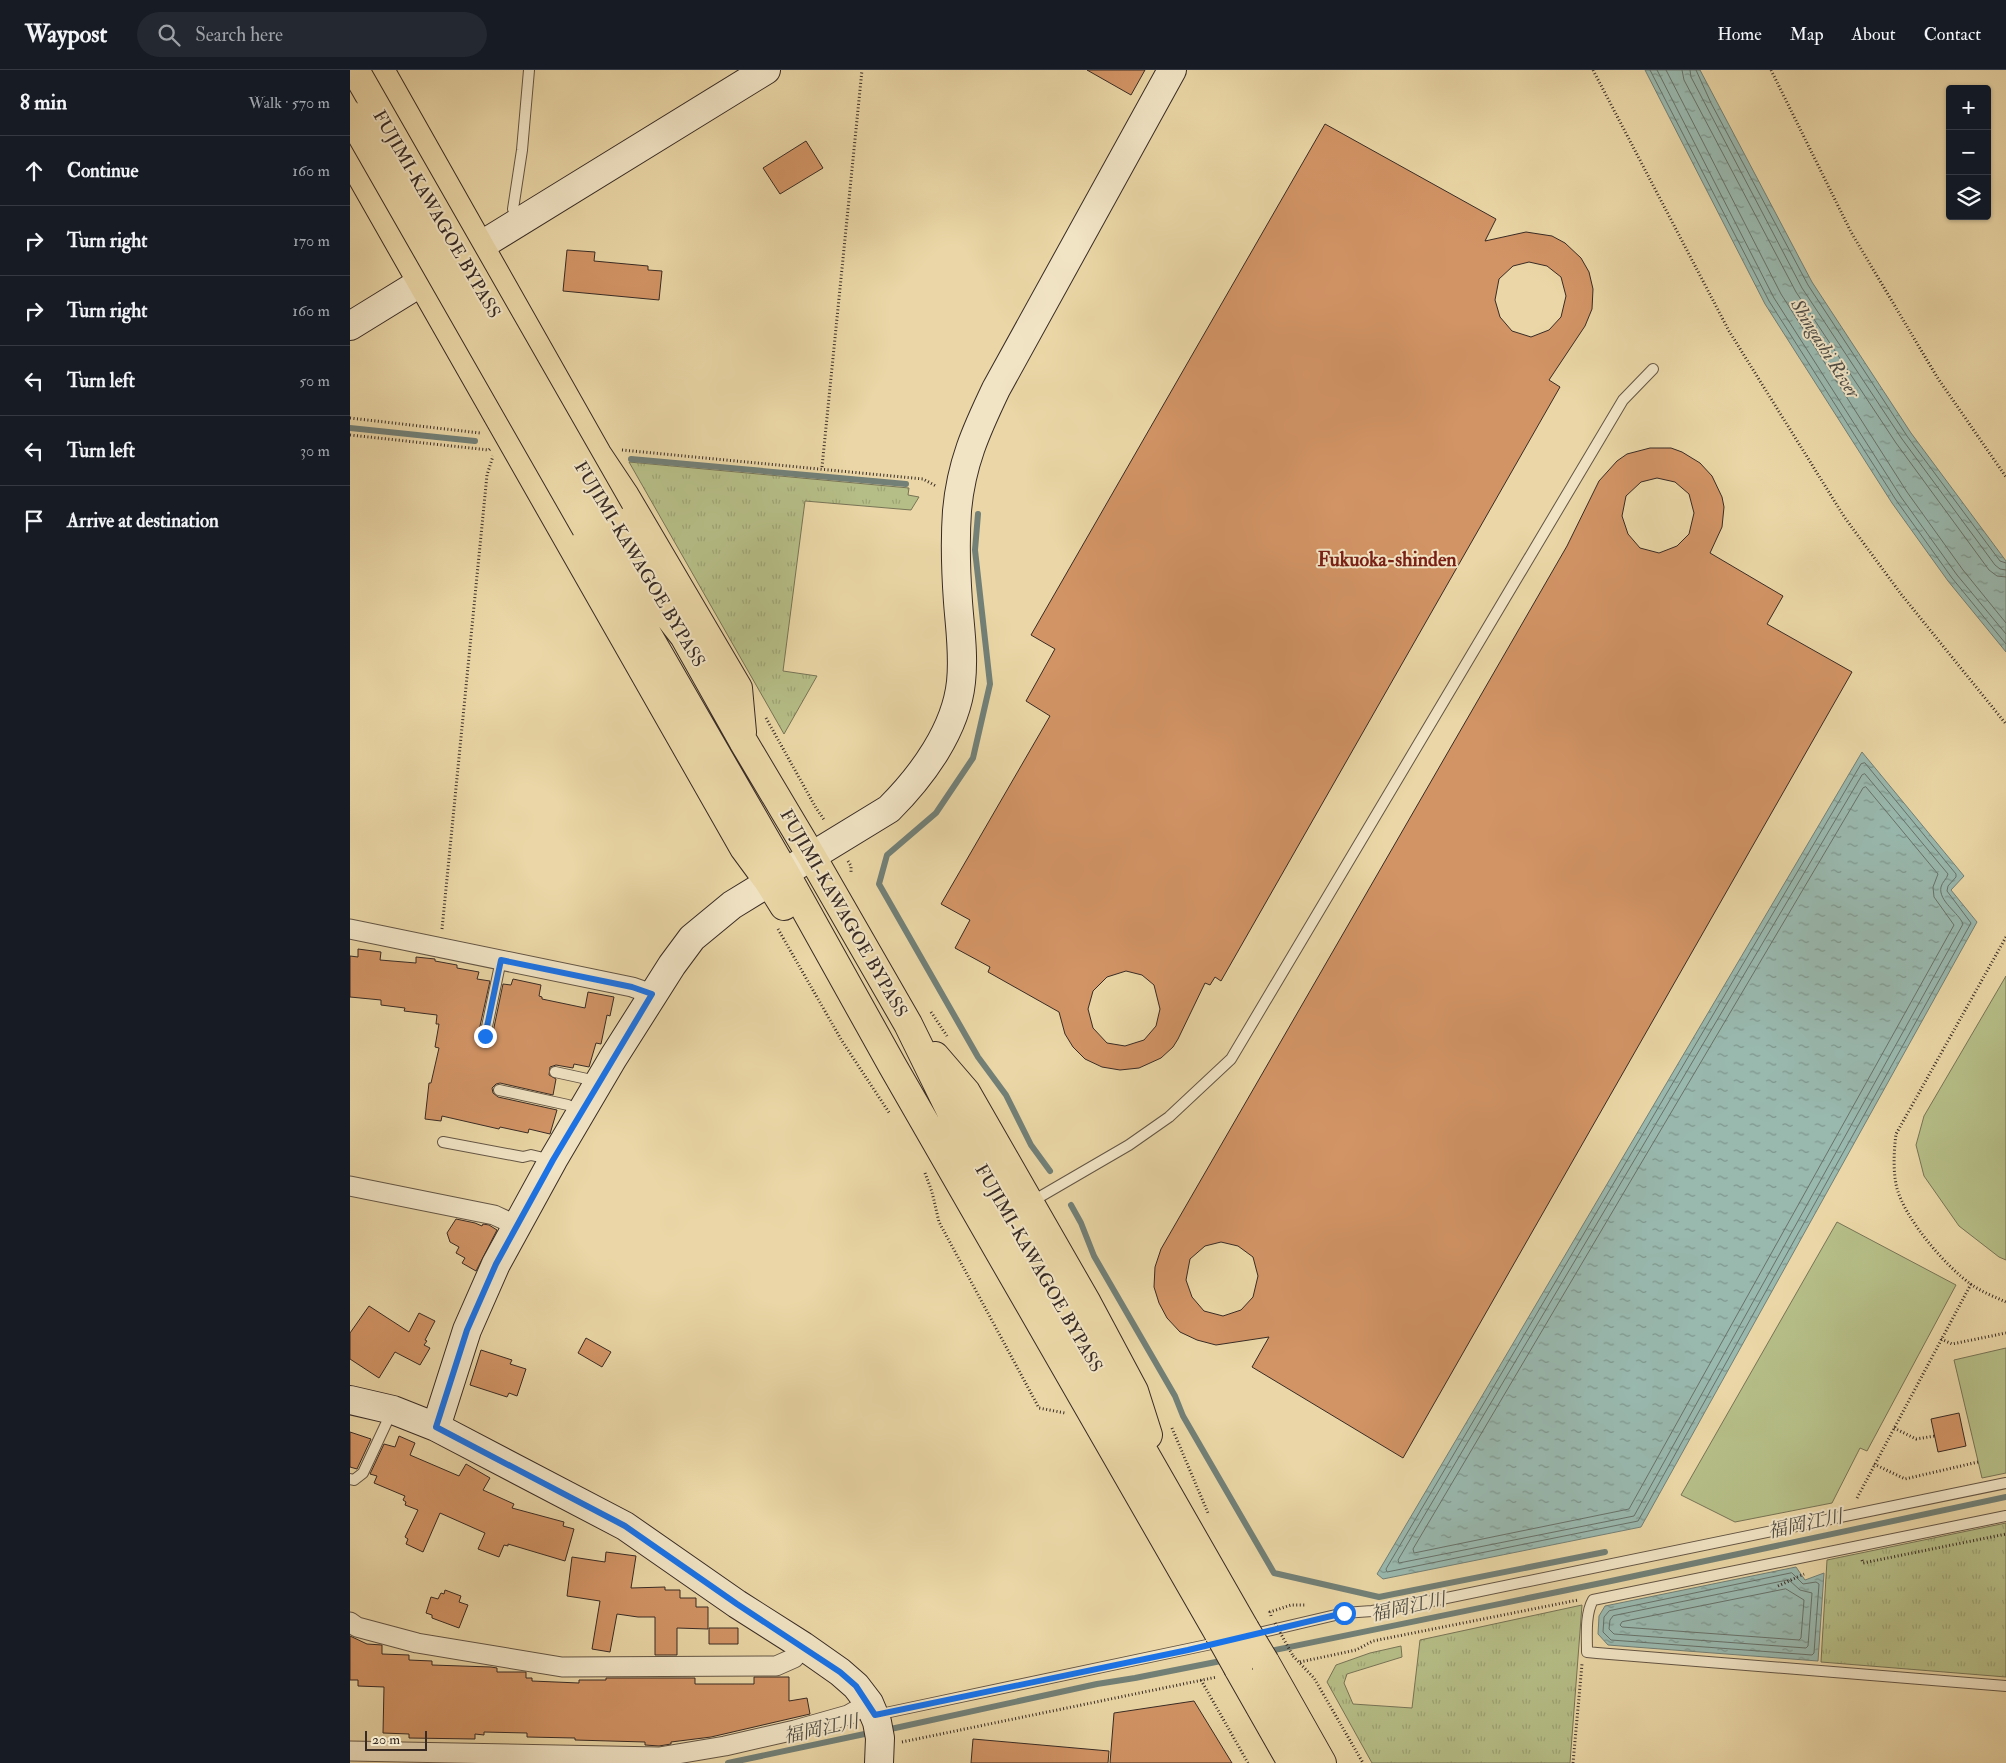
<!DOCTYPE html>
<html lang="en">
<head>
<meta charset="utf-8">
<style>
  body { margin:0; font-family:"IM FELL Double Pica","Noto Serif JP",serif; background:#242831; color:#f1f3f6 }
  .controls { position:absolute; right:15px; top:15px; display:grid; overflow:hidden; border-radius:5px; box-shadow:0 1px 4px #0004 }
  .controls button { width:45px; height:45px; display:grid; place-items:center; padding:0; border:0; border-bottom:1px solid #363941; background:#171b24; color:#f1f3f6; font:25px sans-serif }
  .scale { position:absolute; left:15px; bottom:12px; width:62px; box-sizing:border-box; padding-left:5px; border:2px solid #382b25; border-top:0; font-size:14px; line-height:18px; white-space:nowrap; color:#382b25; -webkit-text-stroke:4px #f1e4c5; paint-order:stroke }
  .stop { position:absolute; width:15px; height:15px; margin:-11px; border:4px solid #1a73e8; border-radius:50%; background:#fff }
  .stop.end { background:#1a73e8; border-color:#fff; box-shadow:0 1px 5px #0008 }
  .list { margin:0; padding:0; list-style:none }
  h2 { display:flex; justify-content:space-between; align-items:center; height:65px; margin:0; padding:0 20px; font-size:21px }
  h2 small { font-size:16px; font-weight:400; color:#9ea1a6 }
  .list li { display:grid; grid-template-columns:32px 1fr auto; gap:15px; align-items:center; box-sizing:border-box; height:70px; padding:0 20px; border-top:1px solid #363941 }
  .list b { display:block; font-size:19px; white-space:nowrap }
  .list em { font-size:16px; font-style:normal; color:#9ea1a6 }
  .icon { flex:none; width:28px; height:28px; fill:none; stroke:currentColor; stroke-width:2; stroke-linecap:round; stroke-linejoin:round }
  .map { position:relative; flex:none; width:1656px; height:1693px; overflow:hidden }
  header { display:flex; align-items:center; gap:30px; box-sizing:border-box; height:70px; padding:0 25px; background:#171b24; border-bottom:1px solid #363941 }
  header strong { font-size:24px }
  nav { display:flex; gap:28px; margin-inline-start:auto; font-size:18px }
  .search { width:350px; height:45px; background:#242831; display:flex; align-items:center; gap:12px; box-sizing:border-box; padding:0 18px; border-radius:28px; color:#9ea1a6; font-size:19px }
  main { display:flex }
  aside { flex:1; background:#171b24 }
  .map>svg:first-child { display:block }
  .grass { fill:url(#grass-tufts); stroke:#777456 }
  .pitch { fill:#b6be87; stroke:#777456 }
  .water { fill:url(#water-ripples); stroke:#728077 }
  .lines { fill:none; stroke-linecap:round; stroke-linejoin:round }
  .shore { stroke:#68726a; stroke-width:1 }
  .stream { stroke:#728077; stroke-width:6 }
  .building { fill:#d29465; stroke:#382b25; fill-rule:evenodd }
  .lane-casing { stroke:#645645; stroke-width:12 }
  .street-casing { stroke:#645645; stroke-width:21 }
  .secondary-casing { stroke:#382b25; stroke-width:30 }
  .highway-casing { stroke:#382b25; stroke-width:30 }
  .path { stroke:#382b25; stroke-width:3; stroke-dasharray:1 2.5; stroke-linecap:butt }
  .lane { stroke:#f1e4c5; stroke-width:10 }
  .street { stroke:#f1e4c5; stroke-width:19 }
  .secondary { stroke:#f1e4c5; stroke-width:28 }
  .highway { stroke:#ead6a6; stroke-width:28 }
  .highway-bridge-casing { stroke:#382b25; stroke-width:30; stroke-linecap:butt }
  .path-bridge { stroke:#382b25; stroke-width:3; stroke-dasharray:1 2.5; stroke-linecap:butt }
  .highway-bridge { stroke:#ead6a6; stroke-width:28 }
  .route { stroke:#1a73e8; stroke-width:6 }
  .labels { text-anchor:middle; stroke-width:4; stroke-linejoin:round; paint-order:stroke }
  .street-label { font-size:18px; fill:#382b25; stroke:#f1e4c5 }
  .water-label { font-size:19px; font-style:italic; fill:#504e47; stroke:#f1e4c5 }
  .quarter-label { font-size:20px; font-weight:bold; fill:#7a1f14; stroke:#f1e4c5 }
</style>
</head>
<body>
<header>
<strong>Waypost</strong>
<div class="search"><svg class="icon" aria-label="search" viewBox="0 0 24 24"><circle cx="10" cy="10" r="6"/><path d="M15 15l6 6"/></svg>Search here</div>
<nav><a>Home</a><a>Map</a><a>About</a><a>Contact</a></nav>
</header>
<main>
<aside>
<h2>8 min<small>Walk · 570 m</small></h2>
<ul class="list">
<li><svg class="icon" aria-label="ahead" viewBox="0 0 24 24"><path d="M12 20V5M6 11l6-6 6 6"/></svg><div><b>Continue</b></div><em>160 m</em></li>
<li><svg class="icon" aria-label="right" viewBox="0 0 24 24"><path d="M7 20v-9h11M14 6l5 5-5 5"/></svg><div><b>Turn right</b></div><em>170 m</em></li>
<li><svg class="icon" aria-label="right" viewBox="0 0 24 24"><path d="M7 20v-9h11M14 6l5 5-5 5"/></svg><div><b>Turn right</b></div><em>160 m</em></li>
<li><svg class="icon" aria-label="left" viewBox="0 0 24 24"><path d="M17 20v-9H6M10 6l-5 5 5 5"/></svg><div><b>Turn left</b></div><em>50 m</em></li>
<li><svg class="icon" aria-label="left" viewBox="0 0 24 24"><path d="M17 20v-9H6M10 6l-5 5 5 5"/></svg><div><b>Turn left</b></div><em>30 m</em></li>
<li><svg class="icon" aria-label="arrive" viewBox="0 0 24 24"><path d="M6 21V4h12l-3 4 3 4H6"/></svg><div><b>Arrive at destination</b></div></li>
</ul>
</aside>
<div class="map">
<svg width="1656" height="1693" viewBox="0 0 1656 1693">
  <defs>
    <pattern id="grass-tufts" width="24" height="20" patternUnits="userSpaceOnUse" patternTransform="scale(1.25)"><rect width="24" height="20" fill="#b6be87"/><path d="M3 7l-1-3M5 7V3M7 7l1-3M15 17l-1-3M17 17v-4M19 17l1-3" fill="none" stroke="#9da374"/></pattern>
    <pattern id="water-ripples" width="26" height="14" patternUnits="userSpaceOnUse" patternTransform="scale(1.25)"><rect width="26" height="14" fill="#99b8ae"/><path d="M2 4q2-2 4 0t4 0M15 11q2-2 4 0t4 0" fill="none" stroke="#7e968d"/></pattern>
  </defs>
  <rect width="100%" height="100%" fill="#ead6a6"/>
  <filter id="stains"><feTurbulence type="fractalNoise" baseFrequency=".004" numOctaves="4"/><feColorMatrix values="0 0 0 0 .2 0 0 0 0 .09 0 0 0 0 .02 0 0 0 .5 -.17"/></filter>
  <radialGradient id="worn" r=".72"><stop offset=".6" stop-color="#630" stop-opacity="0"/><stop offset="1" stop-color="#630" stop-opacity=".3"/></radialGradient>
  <path class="grass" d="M 279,392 L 559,418 L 558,425 L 569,427 L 561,440 L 455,431 L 433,601 L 467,606 L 434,664 Z
    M 1656,1453 L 1656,1607 L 1471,1592 L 1477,1490 Z
    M 1232,1535 L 1220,1693 L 1022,1693 L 977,1612 L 986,1595 L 1020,1583 L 1051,1576 L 1052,1587 L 997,1604 L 994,1613 L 1003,1634 L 1062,1638 L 1070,1570 Z"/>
  <path class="pitch" d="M 1656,906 L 1656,1190 L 1649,1187 L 1609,1156 L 1574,1106 L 1566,1075 L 1574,1046 Z
    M 1487,1152 L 1606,1215 L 1517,1381 L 1510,1378 L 1482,1433 L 1385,1452 L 1331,1425 Z
    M 1656,1278 L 1656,1403 L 1632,1408 L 1604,1290 Z"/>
  <path class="water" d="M 1295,0 L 1350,0 L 1462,212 L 1561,363 L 1656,491 L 1656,582 L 1598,511 L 1542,433 L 1415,234 Z
    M 1512,682 L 1614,806 L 1601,820 L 1627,852 L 1291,1457 L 1033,1509 L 1027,1504 Z
    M 1446,1497 L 1455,1510 L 1474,1503 L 1468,1591 L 1258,1575 L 1248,1564 L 1249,1546 L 1255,1536 Z"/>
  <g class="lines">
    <path class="shore" d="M 1300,0 L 1419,231 L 1546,430 L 1602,508 L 1656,574
      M 1307,0 L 1424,228 L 1551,427 L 1607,505 L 1656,564
      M 1316,0 L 1431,224 L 1557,422 L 1613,500 L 1656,553
      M 1332,0 L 1334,10 L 1446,222 L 1546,373 L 1639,500 L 1647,506 L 1656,507
      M 1340,0 L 1341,7 L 1452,218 L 1552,369 L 1645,495 L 1650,499 L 1656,500
      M 1346,0 L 1361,33 L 1458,215 L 1557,366 L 1650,491 L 1656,493
      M 1515,693 L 1606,804 L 1606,807 L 1598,816 L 1597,821 L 1621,853 L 1288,1451 L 1037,1502 L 1036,1499 L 1511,694 Z
      M 1515,704 L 1598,804 C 1597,809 1592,812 1591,817 C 1588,831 1609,843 1613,854 L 1284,1446 L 1049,1493 L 1048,1490 L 1512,705 Z
      M 1516,717 L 1588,804 L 1583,817 L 1584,827 L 1604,855 L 1279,1439 L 1064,1483 L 1063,1479 L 1513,718 Z
      M 1442,1503 L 1453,1514 L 1466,1512 L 1469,1514 L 1464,1583 L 1462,1585 L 1261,1570 L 1253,1562 L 1254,1547 L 1259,1541 Z
      M 1439,1510 L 1450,1520 L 1462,1523 L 1458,1576 L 1456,1578 L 1264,1564 L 1259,1559 L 1260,1550 L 1263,1546 Z
      M 1436,1519 L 1454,1530 L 1451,1568 L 1449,1570 L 1272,1557 L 1270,1555 L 1272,1552 Z"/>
    <path class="stream" d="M 0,358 L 125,371
      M 281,389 L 556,414
      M 628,444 L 625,480 L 640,614 L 623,688 L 586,743 L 537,785 L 529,814 L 628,987 L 656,1025 L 681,1075 L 700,1101
      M 721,1135 L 731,1153 L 744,1186 L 825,1326 L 833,1346 L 924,1503 L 1029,1527 L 1255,1482
      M 915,1582 L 1261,1511 L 1656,1427
      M 536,1660 L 747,1614 L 785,1608 L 876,1590
      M 378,1693 L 524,1662"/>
  </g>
  <path class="building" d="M 737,0 L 795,0 L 781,25 Z
    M 975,54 L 1146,149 L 1135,171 L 1176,162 L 1202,166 L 1215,173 L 1231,188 L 1239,202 L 1243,219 L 1242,239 L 1235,256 L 1199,310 L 1210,317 L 871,911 L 865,907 L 860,915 L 855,913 L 828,969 L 823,977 L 811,988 L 789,998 L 770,1000 L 752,997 L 735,989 L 723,977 L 715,964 L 709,942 L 638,902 L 640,897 L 605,878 L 620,850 L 591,834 L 700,646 L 676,631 L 705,579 L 681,565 ZM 1179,192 L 1197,196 L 1211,207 L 1216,226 L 1211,247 L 1199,260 L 1181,267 L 1162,261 L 1150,247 L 1145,230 L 1149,209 L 1163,196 ZM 776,901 L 792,905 L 804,915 L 810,939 L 806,956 L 794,970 L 775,976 L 757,973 L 743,958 L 738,939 L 743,921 L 757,907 Z
    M 456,71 L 473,98 L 430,124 L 413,98 Z
    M 217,180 L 245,182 L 244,191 L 298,196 L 298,200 L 312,201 L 309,230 L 213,221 Z
    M 1300,378 L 1321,378 L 1332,382 L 1350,393 L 1362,406 L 1372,427 L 1374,437 L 1372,457 L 1360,483 L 1433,526 L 1417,554 L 1502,602 L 1053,1388 L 902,1297 L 919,1267 L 866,1275 L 847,1270 L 830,1262 L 817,1248 L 809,1233 L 804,1217 L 805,1197 L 811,1179 L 1217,476 L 1249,411 L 1267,391 L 1277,384 ZM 1307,408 L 1325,412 L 1339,424 L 1344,443 L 1339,464 L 1327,476 L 1309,483 L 1290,478 L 1278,464 L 1272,446 L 1276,426 L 1291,412 ZM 871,1172 L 888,1176 L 903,1187 L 908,1206 L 903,1227 L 891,1240 L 873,1246 L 854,1241 L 842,1227 L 836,1210 L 840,1189 L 855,1176 Z
    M 8,879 L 31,882 L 30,890 L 66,893 L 66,887 L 85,889 L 85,891 L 107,895 L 107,898 L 129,902 L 127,909 L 140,911 L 128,965 L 130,971 L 134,973 L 140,971 L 142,967 L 153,914 L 161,915 L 163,909 L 191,915 L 189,926 L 192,927 L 192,929 L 235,938 L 238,922 L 264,927 L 260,946 L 257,945 L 251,974 L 246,973 L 239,997 L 224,994 L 223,998 L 206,995 L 200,997 L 199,1005 L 206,1009 L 203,1025 L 150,1013 L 146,1014 L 142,1018 L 143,1023 L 148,1027 L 207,1040 L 200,1064 L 179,1059 L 178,1063 L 150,1057 L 149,1059 L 92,1046 L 91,1051 L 75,1049 L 79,1013 L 81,1013 L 89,978 L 85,977 L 89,954 L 86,954 L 87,945 L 54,941 L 55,938 L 31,935 L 31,930 L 0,927 L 0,886 L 8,887 Z
    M 106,1149 L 125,1153 L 132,1156 L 133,1154 L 139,1155 L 147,1160 L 126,1201 L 112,1193 L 115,1188 L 106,1183 L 109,1177 L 100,1172 L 97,1163 Z
    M 19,1236 L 59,1262 L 69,1243 L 85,1251 L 75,1270 L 77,1271 L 74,1275 L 80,1278 L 70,1295 L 45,1282 L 29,1308 L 0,1289 L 0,1263 Z
    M 236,1268 L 261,1282 L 252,1297 L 228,1283 Z
    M 131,1280 L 162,1290 L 160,1294 L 176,1299 L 167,1326 L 159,1323 L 157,1327 L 120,1315 Z
    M 1609,1343 L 1616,1376 L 1588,1382 L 1581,1349 Z
    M 0,1362 L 21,1369 L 7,1399 L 0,1397 Z
    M 49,1366 L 65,1373 L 60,1385 L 109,1406 L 116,1394 L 140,1408 L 133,1420 L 164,1434 L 162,1438 L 214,1452 L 213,1456 L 224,1459 L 215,1491 L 158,1474 L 158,1476 L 154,1475 L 149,1487 L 128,1479 L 135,1463 L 90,1443 L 73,1482 L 56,1474 L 58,1469 L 55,1467 L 68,1440 L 55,1435 L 56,1432 L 53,1430 L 55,1426 L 24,1413 L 27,1406 L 20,1404 L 34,1374 L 45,1377 Z
    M 256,1482 L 286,1486 L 281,1518 L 315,1517 L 315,1520 L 330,1520 L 330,1528 L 346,1528 L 346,1537 L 358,1537 L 358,1559 L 327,1558 L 327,1585 L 305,1585 L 305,1547 L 288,1547 L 267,1544 L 260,1582 L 242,1579 L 250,1531 L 217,1526 L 222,1487 L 255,1492 Z
    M 95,1520 L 111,1526 L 109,1532 L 118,1535 L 109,1558 L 82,1548 L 82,1545 L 76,1543 L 81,1527 L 88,1529 L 91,1523 L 94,1524 Z
    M 359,1558 L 388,1558 L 388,1574 L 359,1574 Z
    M 0,1566 L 17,1574 L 32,1575 L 32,1584 L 59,1585 L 59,1590 L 82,1591 L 82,1595 L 141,1597 L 147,1598 L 147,1602 L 176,1602 L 176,1608 L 182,1608 L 182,1611 L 229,1613 L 229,1610 L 256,1610 L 256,1608 L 345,1608 L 345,1614 L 404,1614 L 404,1607 L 439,1607 L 439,1631 L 457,1628 L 460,1644 L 361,1667 L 321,1672 L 321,1674 L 309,1676 L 295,1675 L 295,1672 L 225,1670 L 225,1668 L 177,1667 L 177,1663 L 134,1662 L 134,1665 L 125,1664 L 125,1669 L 59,1668 L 59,1664 L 33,1663 L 34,1617 L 8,1616 L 8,1610 L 0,1610 Z
    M 844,1631 L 882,1693 L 760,1693 L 764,1643 Z
    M 623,1669 L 759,1681 L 758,1693 L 621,1693 Z"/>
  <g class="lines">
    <defs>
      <path id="lane" d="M 168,152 L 163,139 L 172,80 L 179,0
        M 135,966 L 151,890
        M 205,1002 L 237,1009 L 247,1013
        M 149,1020 L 218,1035 L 230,1040
        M 93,1072 L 173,1087 L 181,1085 L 202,1090
        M 681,1132 L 779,1075 L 819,1047 L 881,989 L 1273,330 L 1303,299
        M 0,1409 L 4,1410 L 13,1403 L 42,1341
        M 1656,1446 L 1243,1530 C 1235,1544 1237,1566 1237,1582 L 1247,1583 L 1656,1616
        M 900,1565 L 994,1543 L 1022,1541 L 1082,1531 L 1656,1413
        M 526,1645 L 871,1572"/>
      <path id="street" d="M 0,859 L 282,917 L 302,924
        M 0,1116 L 144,1145 L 168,1156
        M 0,1552 L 7,1557 L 67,1573 L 212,1597 L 426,1596 L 444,1588 L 453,1576
        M 0,1681 L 309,1687 L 375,1676 L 445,1660 L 498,1645 L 519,1633"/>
      <path id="secondary" d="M 0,256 L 416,0
        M 0,1330 L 43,1340 L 86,1357 L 275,1456 L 387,1534 L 453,1576 L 490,1602 L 506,1616 L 519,1633 L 527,1652 L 530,1668 L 529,1693
        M 86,1357 L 117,1260 L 146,1194 L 203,1090 L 263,988 L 322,895 L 342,868 L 382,835 L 539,739 C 572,706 606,660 611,612 C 614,585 610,559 608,532 C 606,504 605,469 607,441 C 611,394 626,361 646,319 L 822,0"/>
      <path id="highway" d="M 30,0 L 247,384 L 275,426 L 388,618 L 392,662
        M 0,86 L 394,778 L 419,812 L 434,836
        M 260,446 L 309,534 L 334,566 L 393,671 L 462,787 L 558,954 L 613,1066 L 895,1559
        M 236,458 L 435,803 L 542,995 L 869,1564
        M 585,986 L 616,1022 L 737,1233 L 784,1321 L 798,1365
        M 915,1592 L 972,1693
        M 888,1598 L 942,1693"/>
    </defs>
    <use href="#lane" class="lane-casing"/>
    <use href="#street" class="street-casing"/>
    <use href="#secondary" class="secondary-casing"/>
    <use href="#highway" class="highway-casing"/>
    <path class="path" d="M 1243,0 L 1379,261 L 1495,448 L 1551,524 L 1656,654
      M 1421,0 L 1501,162 L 1587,307 L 1656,407
      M 0,348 L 130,363
      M 0,365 L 139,380 L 141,378
      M 272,380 L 573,409 L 586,416
      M 472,397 L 512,0
      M 416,648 L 466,738 L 475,751
      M 498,791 L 501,796 L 501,804
      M 92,859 L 137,405 L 143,386
      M 428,859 L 492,971 L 540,1044
      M 1656,867 L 1546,1064 C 1544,1080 1543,1098 1546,1114 C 1552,1146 1595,1196 1622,1215 C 1632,1222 1645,1227 1656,1232
      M 581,942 L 597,966
      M 575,1103 L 582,1122 L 589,1152 L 689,1338 L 715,1343
      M 1591,1269 L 1602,1274 L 1656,1263
      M 822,1358 L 858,1443
      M 1544,1358 L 1566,1369 L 1585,1366
      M 1524,1394 L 1555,1409 L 1628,1392
      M 1507,1428 L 1621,1214
      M 1512,1490 L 1513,1493 L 1656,1464
      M 1428,1516 L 1454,1504
      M 921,1546 L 920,1542 L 941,1535 L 956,1535
      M 943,1586 L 964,1608 L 1013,1693
      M 950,1592 L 1006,1580 L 1023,1571 L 1228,1530
      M 851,1610 L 898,1693
      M 552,1672 L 867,1607
      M 1223,1693 L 1232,1594"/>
    <use href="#lane" class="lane"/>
    <use href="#street" class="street"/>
    <use href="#secondary" class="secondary"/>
    <use href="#highway" class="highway"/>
    <defs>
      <path id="highway-bridge" d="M 5,0 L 260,446
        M 0,45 L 236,458
        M 895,1559 L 915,1592
        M 869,1564 L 888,1598"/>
    </defs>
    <use href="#highway-bridge" class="highway-bridge-casing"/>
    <path class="path-bridge" d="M 925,1553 L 943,1586"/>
    <use href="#highway-bridge" class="highway-bridge"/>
  </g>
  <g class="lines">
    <path class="route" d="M 135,966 L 151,890 L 282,917 L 302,924 L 203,1090 L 146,1194 L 117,1260 L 86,1357 L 275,1456 L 387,1534 L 490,1602 L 506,1616 L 525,1645 L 838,1580 L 994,1543"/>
  </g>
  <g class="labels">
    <g class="street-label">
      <text transform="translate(87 144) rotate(60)" y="6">FUJIMI-KAWAGOE BYPASS</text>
      <text transform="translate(290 494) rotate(59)" y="6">FUJIMI-KAWAGOE BYPASS</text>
      <text transform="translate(494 843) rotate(60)" y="6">FUJIMI-KAWAGOE BYPASS</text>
      <text transform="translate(689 1198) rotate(60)" y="6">FUJIMI-KAWAGOE BYPASS</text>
    </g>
    <g class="water-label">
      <text transform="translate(1476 278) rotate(58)" y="7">Shingashi River</text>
      <text transform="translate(1455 1453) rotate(-12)" y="7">福岡江川</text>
      <text transform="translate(1058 1536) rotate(-12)" y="7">福岡江川</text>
      <text transform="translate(471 1658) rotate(-12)" y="7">福岡江川</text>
    </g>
    <g class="quarter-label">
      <text x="1037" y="496">Fukuoka-shinden</text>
    </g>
  </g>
  <rect width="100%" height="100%" filter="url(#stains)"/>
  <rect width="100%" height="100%" fill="url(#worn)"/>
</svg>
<div class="controls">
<button>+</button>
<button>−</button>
<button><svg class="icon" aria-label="layers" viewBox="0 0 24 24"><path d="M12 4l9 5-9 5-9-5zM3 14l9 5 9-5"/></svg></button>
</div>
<div class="scale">20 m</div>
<div class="stop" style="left:994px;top:1543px"></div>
<div class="stop end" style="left:135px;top:966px"></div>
</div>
</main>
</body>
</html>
